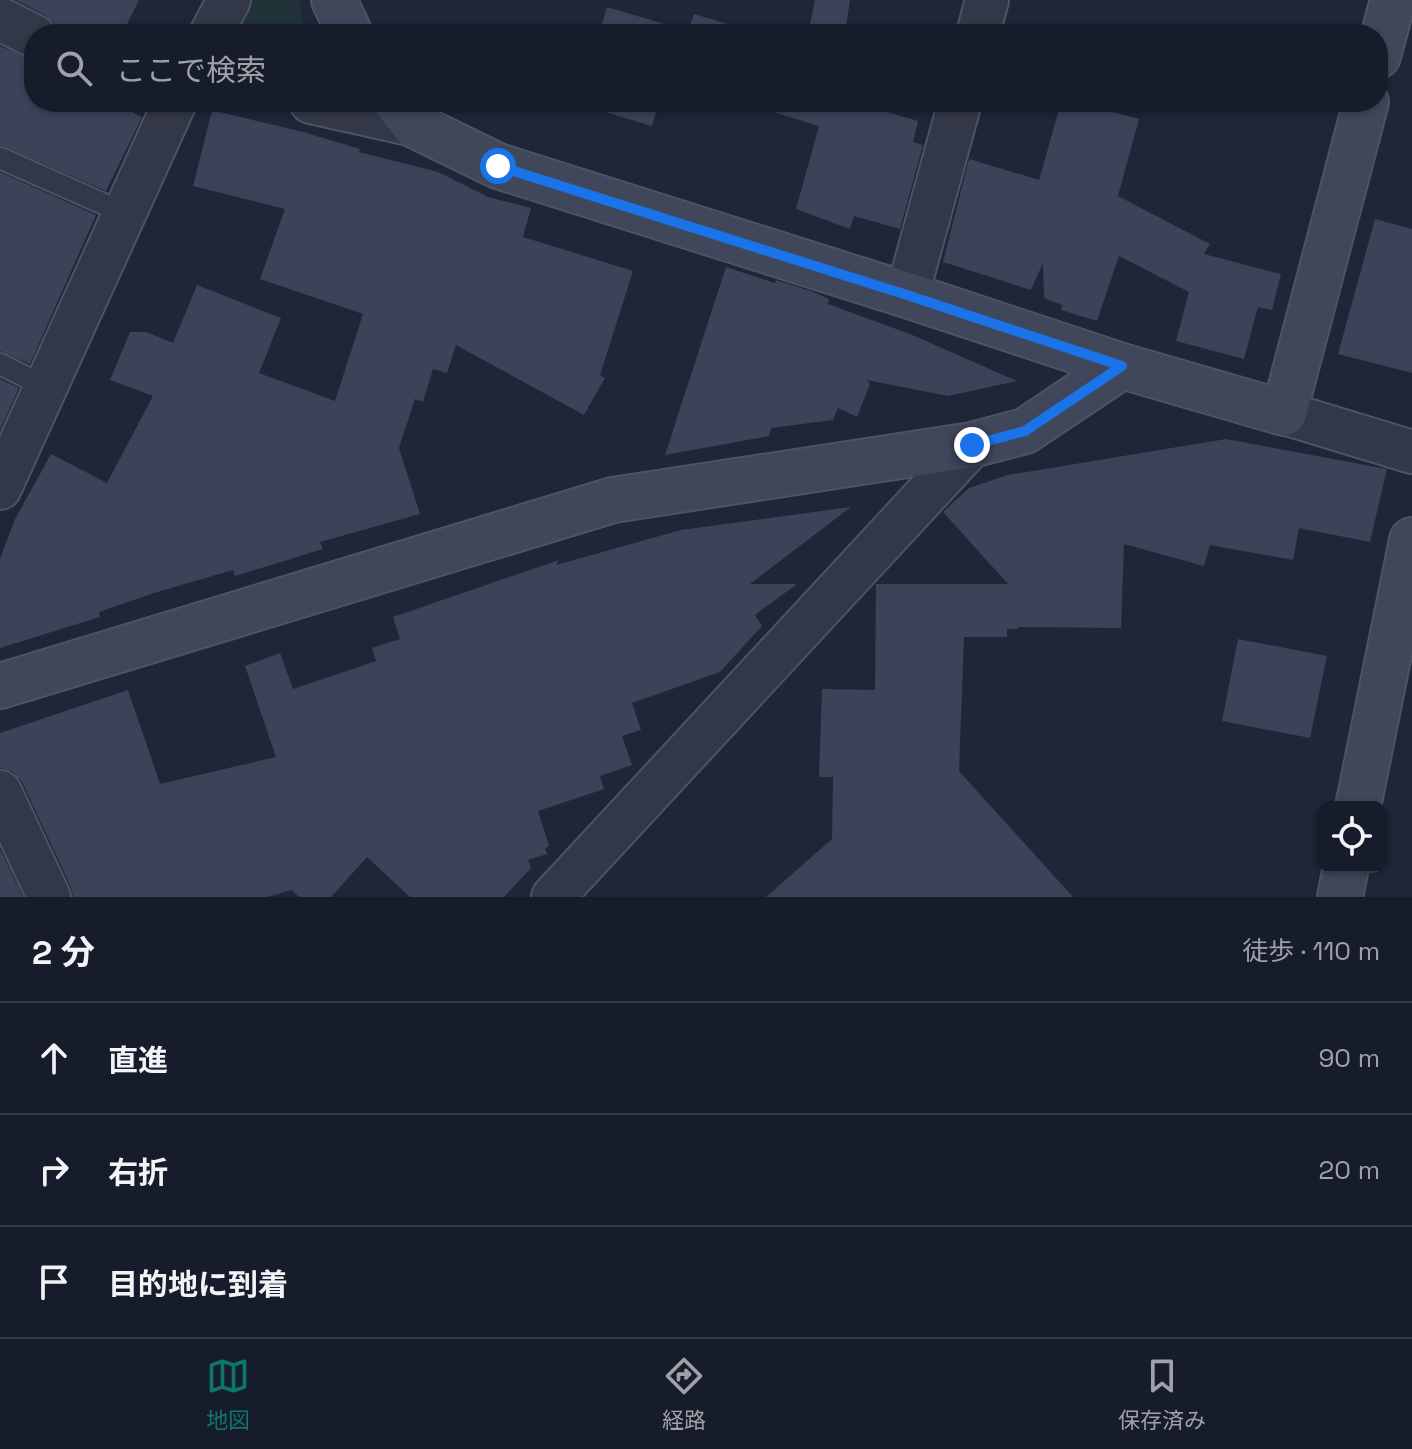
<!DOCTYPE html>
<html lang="ja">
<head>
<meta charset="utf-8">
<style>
  body { margin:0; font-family:"Space Grotesk","Noto Sans JP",sans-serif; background:#242936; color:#f1f3f6 }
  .controls { position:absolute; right:24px; bottom:24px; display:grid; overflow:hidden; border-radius:16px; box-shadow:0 2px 6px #0004 }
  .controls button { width:72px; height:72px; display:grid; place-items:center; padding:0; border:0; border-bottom:2px solid #363a47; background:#171c2a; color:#f1f3f6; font:40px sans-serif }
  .stop { position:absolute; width:24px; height:24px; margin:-18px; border:6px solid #1a73e8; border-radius:50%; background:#fff }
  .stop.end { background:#1a73e8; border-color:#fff; box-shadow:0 2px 8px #0008 }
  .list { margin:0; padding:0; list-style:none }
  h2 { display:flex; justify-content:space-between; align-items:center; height:104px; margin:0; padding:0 32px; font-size:34px }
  h2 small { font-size:26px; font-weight:400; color:#9ea1a8 }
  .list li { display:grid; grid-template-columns:52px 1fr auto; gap:24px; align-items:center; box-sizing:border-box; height:112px; padding:0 32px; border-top:2px solid #363a47 }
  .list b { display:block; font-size:30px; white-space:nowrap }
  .list em { font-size:26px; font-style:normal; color:#9ea1a8 }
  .icon { flex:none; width:44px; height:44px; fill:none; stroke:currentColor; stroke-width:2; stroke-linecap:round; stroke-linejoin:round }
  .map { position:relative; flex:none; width:1412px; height:897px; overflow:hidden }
  .search { position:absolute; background:#171c2a; box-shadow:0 2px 6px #0004; left:24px; right:24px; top:24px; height:88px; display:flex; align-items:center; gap:20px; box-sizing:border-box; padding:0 28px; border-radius:32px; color:#9ea1a8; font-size:30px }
  .sheet { height:440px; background:#171c2a }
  nav { display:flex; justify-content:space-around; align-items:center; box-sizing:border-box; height:112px; border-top:2px solid #363a47; background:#171c2a; font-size:22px; color:#9ea1a8 }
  nav a { display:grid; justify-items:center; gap:4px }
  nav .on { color:#0f766e }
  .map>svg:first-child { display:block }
  .green { fill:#213339 }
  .building { fill:#3b4358 }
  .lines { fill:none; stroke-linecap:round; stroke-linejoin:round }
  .lane-casing { stroke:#4d5363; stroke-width:24 }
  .street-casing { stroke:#4d5363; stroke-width:46 }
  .secondary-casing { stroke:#4d5363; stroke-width:48 }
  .lane { stroke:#333848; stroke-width:20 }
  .street { stroke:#333848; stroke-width:42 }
  .secondary { stroke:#40475b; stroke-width:44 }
  .route { stroke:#1a73e8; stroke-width:10 }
</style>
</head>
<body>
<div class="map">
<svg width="1412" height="897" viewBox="0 0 1412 897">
  <rect width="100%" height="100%" fill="#1f2638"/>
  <path class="green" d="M 251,0 L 300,0 L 305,34 L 236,34 Z"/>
  <path class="building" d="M 16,0 L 139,0 L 122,34 L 58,34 L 54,23 L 45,15 Z
    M 815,0 L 850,0 L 845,34 L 808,34 Z
    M 607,7 L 688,31 L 694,14 L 762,34 L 599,34 Z
    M 0,46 L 34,60 L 34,102 L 112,102 L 142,117 L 106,191 L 0,145 Z
    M 578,102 L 659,102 L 652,126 L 578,104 Z
    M 762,102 L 890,102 L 887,112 L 918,121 L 913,142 L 923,145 L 900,229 L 854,216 L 850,229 L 796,209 L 819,126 L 776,113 L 778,107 Z
    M 1061,102 L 1074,102 L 1139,119 L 1118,196 L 1210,244 L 1204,254 L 1281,274 L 1272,310 L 1258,307 L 1244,359 L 1176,341 L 1189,292 L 1119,256 L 1097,321 L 1061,310 L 1062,305 L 1044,298 L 1043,263 L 1031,290 L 943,262 L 969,159 L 1039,180 Z
    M 212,110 L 303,132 L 360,149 L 359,152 L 438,172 L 488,197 L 531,208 L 523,237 L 633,271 L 600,375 L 605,378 L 584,415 L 456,345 L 447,373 L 433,369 L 423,402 L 415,399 L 399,448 L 420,514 L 320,542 L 323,549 L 235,576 L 233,570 L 154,593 L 99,612 L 100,617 L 0,648 L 0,559 L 15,519 L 51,454 L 107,483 L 153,396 L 110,380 L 130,332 L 146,332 L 173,343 L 197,285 L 281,318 L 259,373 L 335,401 L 363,314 L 260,279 L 285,209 L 193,186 Z
    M 0,172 L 96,215 L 30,364 L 0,351 Z
    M 1375,219 L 1412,229 L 1412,373 L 1338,354 Z
    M 726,267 L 775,283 L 776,280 L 811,291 L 829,299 L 828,304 L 910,334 L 1017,381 L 948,396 L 867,380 L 870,384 L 857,417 L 838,408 L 833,420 L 771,428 L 769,436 L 665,455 Z
    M 0,379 L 19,388 L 0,430 Z
    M 1226,439 L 1387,469 L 1370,542 L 1299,528 L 1293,560 L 1210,545 L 1204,566 L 1124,544 L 1121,628 L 1018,627 L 1018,629 L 1007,629 L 1007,637 L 964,637 L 959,771 L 1073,897 L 766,897 L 832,839 L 833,777 L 819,777 L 822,689 L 875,690 L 876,584 L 1008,584 L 943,512 L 946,509 L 969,488 L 1008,475 Z
    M 851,507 L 750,584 L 797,584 L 755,615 L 762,626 L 720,672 L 632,703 L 641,730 L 622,736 L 632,765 L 600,776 L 604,789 L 538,811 L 549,846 L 545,848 L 547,854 L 528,860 L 531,868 L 504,897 L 410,897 L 367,857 L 331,897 L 299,897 L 292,890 L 267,897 L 73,897 L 71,887 L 22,782 L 13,772 L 0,768 L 0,733 L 128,690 L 160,784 L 276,757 L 245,666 L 280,653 L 293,689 L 376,661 L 372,648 L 400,639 L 393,617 L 559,560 L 556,565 L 681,530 Z
    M 1238,639 L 1327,656 L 1310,738 L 1222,721 Z
    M 0,849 L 23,897 L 0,897 Z"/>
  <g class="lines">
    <defs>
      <path id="lane" d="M 0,158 L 124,213
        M 0,364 L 46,387"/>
      <path id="street" d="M 0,19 L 34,36
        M 211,34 L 229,0
        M 978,34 L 987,0
        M 311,102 L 414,125
        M 907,295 L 960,102
        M 1284,413 L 1412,452
        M 0,488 L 175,102
        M 0,792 L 49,897
        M 553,897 L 972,445"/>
      <path id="secondary" d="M 334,0 L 350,34
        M 1378,56 L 1393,0
        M 396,102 L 414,125 L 498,166 L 907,295 L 1122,366 L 1284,413 L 1366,102
        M 0,686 L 613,500 L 972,445 L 1025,431 L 1122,366
        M 1358,807 L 1412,540
        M 1340,897 L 1346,867"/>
    </defs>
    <use href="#lane" class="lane-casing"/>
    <use href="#street" class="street-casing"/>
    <use href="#secondary" class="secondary-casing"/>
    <use href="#lane" class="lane"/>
    <use href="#street" class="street"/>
    <use href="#secondary" class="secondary"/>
  </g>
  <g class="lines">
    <path class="route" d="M 498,166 L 907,295 L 1122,366 L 1025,431 L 972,445"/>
  </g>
</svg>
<div class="controls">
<button><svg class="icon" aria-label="locate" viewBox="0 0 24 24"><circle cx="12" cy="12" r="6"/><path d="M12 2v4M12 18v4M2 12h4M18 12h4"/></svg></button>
</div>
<div class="stop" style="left:498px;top:166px"></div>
<div class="stop end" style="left:972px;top:445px"></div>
<div class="search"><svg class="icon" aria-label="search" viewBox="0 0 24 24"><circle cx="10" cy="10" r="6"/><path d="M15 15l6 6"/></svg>ここで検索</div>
</div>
<section class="sheet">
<h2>2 分<small>徒歩 · 110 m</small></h2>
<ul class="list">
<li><svg class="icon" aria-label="ahead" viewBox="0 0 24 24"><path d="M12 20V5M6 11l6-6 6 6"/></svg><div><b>直進</b></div><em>90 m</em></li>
<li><svg class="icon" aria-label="right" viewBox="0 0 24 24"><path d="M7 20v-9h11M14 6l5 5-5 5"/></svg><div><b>右折</b></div><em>20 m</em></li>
<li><svg class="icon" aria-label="arrive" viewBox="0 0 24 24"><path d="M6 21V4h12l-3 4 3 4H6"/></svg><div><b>目的地に到着</b></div></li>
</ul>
</section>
<nav>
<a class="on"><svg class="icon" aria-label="map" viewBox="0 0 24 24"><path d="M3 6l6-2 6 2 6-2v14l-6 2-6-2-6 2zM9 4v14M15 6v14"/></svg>地図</a>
<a><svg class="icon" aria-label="directions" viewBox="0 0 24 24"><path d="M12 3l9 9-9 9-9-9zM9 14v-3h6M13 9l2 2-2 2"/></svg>経路</a>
<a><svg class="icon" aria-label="saved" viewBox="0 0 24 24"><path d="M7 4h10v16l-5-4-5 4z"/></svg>保存済み</a>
</nav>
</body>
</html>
